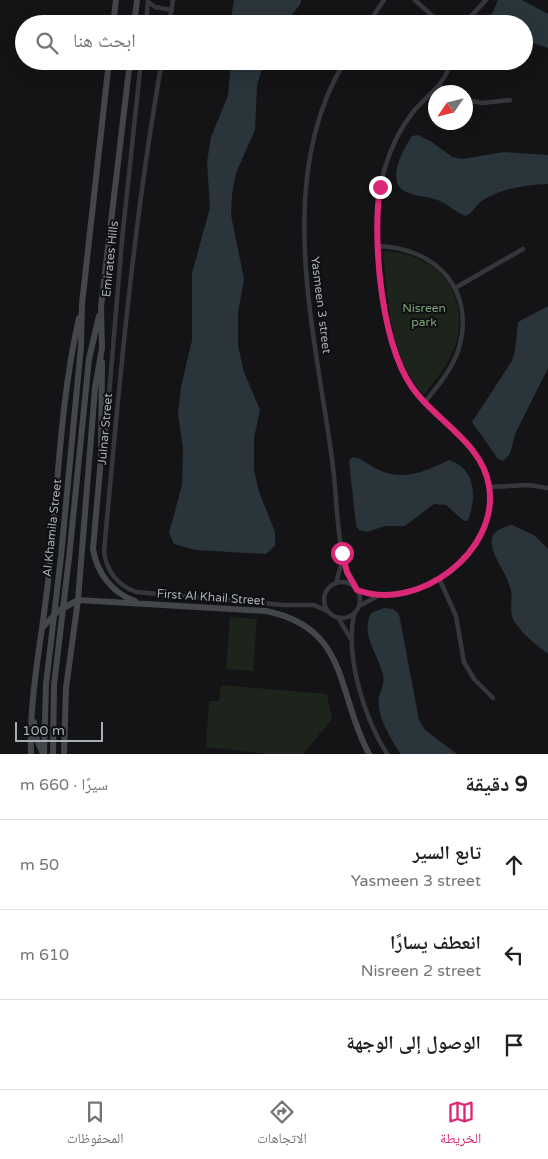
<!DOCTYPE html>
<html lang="ar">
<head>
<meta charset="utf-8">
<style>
  body { margin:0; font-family:"Varela Round","Noto Naskh Arabic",sans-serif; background:#f2f2f2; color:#202124; direction:rtl }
  .compass { position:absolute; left:428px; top:85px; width:45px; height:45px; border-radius:50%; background:#fff; box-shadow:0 5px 20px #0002; rotate:235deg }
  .scale { position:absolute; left:15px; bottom:12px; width:88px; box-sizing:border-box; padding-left:5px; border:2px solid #a5adb7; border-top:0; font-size:14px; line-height:18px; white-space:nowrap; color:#a5adb7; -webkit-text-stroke:4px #0f0f11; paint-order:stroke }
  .stop { position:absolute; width:15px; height:15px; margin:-11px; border:4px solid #db2777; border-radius:50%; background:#fff }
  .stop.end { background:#db2777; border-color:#fff; box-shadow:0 1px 5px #0008 }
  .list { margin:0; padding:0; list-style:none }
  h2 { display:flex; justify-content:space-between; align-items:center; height:65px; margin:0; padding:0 20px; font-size:21px }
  h2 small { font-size:16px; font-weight:400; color:#757577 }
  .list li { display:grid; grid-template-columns:32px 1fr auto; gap:15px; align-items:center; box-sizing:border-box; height:90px; padding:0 20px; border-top:1px solid #e0e0e0 }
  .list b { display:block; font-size:19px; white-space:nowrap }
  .list p { margin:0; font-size:16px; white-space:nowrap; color:#757577 }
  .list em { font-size:16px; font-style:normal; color:#757577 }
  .icon { flex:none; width:28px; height:28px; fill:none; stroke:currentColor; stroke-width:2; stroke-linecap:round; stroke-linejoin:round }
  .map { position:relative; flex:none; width:548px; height:754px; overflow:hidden; direction:ltr }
  .search { position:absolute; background:#fff; box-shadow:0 5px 20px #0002; left:15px; right:15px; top:15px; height:55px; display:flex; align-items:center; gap:12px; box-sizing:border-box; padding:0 18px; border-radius:28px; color:#757577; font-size:19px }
  .sheet { height:335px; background:#fff }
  nav { display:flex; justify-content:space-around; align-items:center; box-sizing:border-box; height:70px; border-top:1px solid #e0e0e0; background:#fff; font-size:14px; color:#757577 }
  nav a { display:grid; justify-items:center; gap:2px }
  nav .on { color:#db2777 }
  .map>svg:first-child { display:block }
  .green { fill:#1c241c }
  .water { fill:#29353b }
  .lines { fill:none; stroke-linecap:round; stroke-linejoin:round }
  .minor { stroke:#35373b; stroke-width:4.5 }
  .secondary { stroke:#43464b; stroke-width:6 }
  .secondary-bridge { stroke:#43464b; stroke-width:6 }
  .route { stroke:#db2777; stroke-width:6 }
  .labels { text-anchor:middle; stroke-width:4; stroke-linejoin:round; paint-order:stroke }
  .street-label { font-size:12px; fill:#a5adb7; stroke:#0f0f11 }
  .park-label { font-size:12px; fill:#7da47a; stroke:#0f0f11 }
</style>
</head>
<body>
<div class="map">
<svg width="548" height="754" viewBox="0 0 548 754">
  <rect width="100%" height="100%" fill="#141416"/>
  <path class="green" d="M 383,251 C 433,252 471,291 456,343 C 450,363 436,379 424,395 C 388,355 389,302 383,251 Z
    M 230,617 L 257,619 L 253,671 L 226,669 Z
    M 221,685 L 327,694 L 332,719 L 303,754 L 267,754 L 206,747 L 209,701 L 219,701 Z"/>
  <path class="water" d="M 234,0 L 301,0 L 301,3 L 285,24 L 230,24 Z
    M 498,0 L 522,0 L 548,14 L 548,48 L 524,40 L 524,24 L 480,24 L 493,12 Z
    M 231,61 L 264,61 L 257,86 L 255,130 L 236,173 L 232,194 L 231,215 L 244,279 L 238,312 L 238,346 L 244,372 L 260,410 L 254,438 L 254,470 L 259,492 L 275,532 L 275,546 L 266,554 L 195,550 L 174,544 L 169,533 L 182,485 L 183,448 L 178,414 L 181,387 L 192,340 L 192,273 L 210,208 L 207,162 L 211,137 L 228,96 Z
    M 418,135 L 432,142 L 452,157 L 462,159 L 504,152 L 548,155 L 548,184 C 526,185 502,188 483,200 C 476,204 474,212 466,216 C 457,213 449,205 440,201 C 429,196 416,197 406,192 C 385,182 403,149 412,136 Z
    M 548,306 L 548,368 L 515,434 L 510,454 L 503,461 L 498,459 L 472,422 L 512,361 L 515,351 L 518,322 Z
    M 353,457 C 362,458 368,465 377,469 C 403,482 424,472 449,460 C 475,469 477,494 469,518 L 467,521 L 464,521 L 446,505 L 434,504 L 405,526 L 385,526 L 367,532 L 359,530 L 356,525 L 349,461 Z
    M 512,525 L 534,535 L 548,549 L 548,654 C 535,644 523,635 514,621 C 508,611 514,598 510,587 C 505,566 470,533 512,525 Z
    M 384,608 L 393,609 L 399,614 L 419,720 L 425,730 L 457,754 L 401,754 C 391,740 376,715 379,697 C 381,689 385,683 383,675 C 378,653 360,636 371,613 Z"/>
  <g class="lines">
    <path class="minor" d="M 415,0 L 441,24
      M 148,2 L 155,7 L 172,10
      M 146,24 L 148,0
      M 148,24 L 154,20 L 169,23
      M 169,24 L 173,0
      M 368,24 L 384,0
      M 460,24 L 472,15 L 486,0
      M 162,61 C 133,224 119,387 104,552 C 107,572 117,585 136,592 L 284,605 L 314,605 L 329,612
      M 345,61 C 273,178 315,332 332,459 C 338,499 335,550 353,585
      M 440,86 L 449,92
      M 466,100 L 482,103 L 510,100
      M 378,246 C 437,248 477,291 458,351 C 451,371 437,387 424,403
      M 455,288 L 523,249
      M 103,449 L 106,431 L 122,240 L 141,61
      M 489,487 L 529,485 L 548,488
      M 439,578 L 456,616 L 464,662 L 474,679 L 493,698
      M324 600a18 18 0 1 1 36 0a18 18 0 1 1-36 0Z
      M 336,583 L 342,561
      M 357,590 C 417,612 500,552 489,486 C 482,442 434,420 411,386 C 385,349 378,277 377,233 C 375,191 387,145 413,112 C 428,94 445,85 451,61
      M 359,606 L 378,596
      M 354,614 C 345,657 364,717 387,754
      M 338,617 L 350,638"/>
    <path class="secondary" d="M 113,24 L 116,0
      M 134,24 L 137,0
      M 102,362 L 101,458 L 93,549 C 97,573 112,593 135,601
      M 61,556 L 81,346 L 82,304 L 109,61
      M 69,558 L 89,359 L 99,316
      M 43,627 L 58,611 L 78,600 L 266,611 C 350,628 336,693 369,754
      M 34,722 L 35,735 L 43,754
      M 31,754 C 29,694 43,633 49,573 C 58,489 60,401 79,318
      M 64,754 L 66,688 L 78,600 L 95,388 L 102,348 L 101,307 L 130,61"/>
    <path class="secondary-bridge" d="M 44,754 L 46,684 L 61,556
      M 53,754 L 54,685 L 69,558"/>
  </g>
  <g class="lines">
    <path class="route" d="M 342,553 L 347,572 L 357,590 C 417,613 500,552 489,486 C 483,446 442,424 418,395 C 381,352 372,242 380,187"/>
  </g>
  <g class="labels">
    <g class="street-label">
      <text transform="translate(110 259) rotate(-84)" y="4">Emirates Hills</text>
      <text transform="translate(321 305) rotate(83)" y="4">Yasmeen 3 street</text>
      <text transform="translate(105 429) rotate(-85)" y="4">Julnar Street</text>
      <text transform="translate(52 528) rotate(-84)" y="4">Al Khamila Street</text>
      <text transform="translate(211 597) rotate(4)" y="4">First Al Khail Street</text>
    </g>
    <g class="park-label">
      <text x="424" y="312">Nisreen<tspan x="424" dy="14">park</tspan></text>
    </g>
  </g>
</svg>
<svg class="compass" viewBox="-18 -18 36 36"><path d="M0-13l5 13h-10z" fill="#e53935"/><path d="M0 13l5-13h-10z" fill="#757577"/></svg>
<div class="scale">100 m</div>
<div class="stop" style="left:342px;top:553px"></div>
<div class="stop end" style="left:380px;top:187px"></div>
<div class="search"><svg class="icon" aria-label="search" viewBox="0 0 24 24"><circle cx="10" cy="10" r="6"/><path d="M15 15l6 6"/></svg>ابحث هنا</div>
</div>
<section class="sheet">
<h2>9 دقيقة<small>سيرًا · 660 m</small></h2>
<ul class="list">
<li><svg class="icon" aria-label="ahead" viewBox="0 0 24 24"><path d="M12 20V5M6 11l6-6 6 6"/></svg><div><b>تابع السير</b><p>Yasmeen 3 street</p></div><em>50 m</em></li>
<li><svg class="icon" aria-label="left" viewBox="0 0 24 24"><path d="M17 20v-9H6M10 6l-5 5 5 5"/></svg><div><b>انعطف يسارًا</b><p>Nisreen 2 street</p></div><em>610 m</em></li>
<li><svg class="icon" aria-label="arrive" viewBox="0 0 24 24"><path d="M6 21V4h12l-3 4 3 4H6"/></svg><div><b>الوصول إلى الوجهة</b></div></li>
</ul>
</section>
<nav>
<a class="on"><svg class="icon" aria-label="map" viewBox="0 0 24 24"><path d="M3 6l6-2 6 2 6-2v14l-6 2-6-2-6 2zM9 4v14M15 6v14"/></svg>الخريطة</a>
<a><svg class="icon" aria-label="directions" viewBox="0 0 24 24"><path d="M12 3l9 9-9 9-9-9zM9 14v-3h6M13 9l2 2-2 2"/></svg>الاتجاهات</a>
<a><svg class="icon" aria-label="saved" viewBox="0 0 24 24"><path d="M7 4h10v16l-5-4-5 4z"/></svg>المحفوظات</a>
</nav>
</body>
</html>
